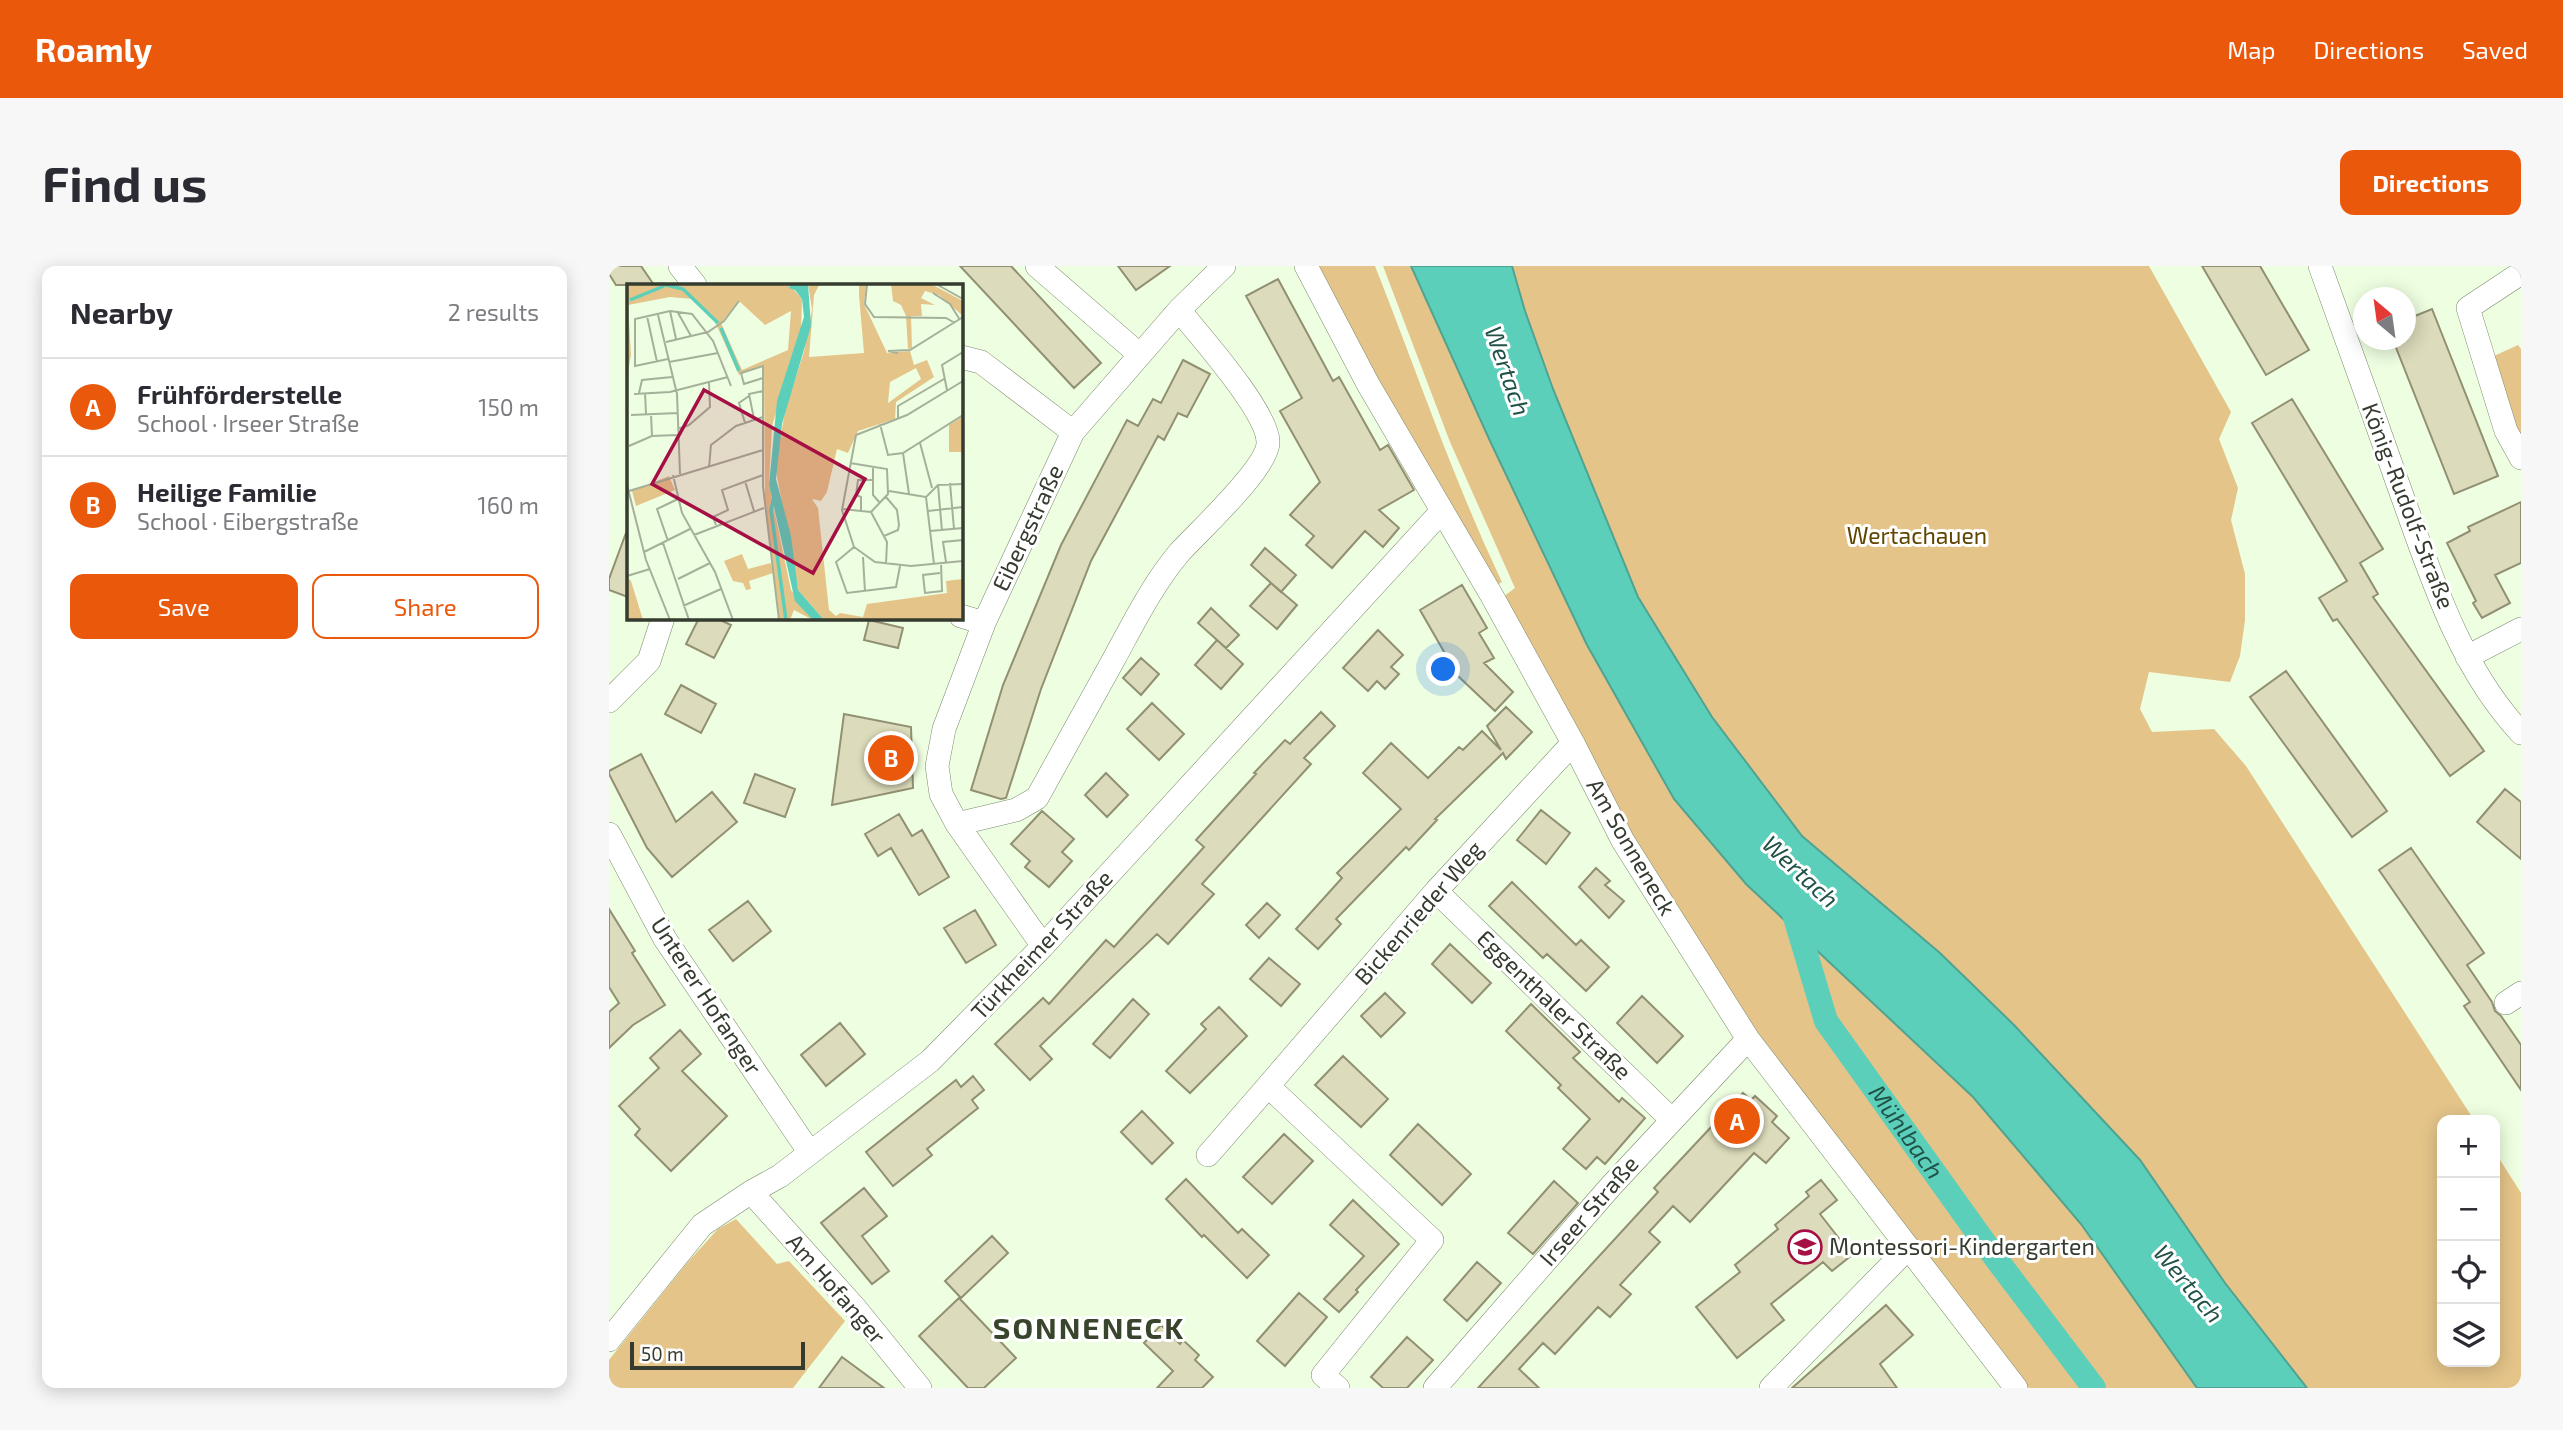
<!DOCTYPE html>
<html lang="en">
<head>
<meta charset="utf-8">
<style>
  body { margin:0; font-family:"Exo 2",sans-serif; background:#f7f7f7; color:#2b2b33 }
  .controls { position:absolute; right:21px; bottom:21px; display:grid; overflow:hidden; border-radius:14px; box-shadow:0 4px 18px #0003 }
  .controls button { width:63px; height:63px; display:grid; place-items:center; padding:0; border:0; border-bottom:2px solid #e1e1e2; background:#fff; color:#2b2b33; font:35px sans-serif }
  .compass { position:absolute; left:1744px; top:21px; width:63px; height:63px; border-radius:50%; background:#fff; box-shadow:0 4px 18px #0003; rotate:331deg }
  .scale { position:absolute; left:21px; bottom:18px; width:175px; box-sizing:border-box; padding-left:7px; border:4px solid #353b2f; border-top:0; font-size:19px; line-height:24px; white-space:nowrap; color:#353b2f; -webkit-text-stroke:5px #fff; paint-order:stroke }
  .you { position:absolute; left:835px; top:404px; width:24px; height:24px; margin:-18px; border:5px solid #fff; border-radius:50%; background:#1a73e8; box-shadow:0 0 0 10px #1a73e833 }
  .badge { display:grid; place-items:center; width:46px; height:46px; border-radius:50%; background:#ea580c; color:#fff; font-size:23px; font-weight:700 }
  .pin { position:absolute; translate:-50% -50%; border:4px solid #fff; box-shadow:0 2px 7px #0006 }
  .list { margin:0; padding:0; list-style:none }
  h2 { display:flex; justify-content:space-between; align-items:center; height:91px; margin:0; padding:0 28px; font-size:30px }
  h2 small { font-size:23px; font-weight:400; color:#7c7c81 }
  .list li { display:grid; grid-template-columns:46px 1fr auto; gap:21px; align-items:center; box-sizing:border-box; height:98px; padding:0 28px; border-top:2px solid #e1e1e2 }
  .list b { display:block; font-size:26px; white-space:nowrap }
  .list p { margin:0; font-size:23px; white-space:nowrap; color:#7c7c81 }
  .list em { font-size:23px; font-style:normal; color:#7c7c81 }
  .actions { display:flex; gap:14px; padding:21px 28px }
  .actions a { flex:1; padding:16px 0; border:2px solid #ea580c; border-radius:14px; text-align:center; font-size:24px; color:#ea580c }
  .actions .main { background:#ea580c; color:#fff }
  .icon { flex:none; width:38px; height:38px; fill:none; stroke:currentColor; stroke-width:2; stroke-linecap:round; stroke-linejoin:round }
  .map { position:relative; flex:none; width:1912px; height:1122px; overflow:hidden; border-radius:14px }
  header { display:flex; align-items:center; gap:42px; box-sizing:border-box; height:98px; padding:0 35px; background:#ea580c; color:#fff }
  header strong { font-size:33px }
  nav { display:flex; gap:38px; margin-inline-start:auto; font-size:24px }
  .intro { display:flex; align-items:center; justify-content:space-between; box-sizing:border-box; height:168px; padding:0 42px }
  h1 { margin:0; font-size:49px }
  .button { padding:18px 32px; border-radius:14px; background:#ea580c; color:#fff; font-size:24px; font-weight:700 }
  main { display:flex; gap:42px; padding:0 42px }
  aside { flex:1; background:#fff; border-radius:14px; box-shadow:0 4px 18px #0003 }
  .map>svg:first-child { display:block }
  .green { fill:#e4c489 }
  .water { fill:#5ccfba; stroke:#50a390; stroke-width:2 }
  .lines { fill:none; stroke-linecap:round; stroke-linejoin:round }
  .canal { stroke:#5ccfba; stroke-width:24 }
  .building { fill:#dcdbbb; stroke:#919072; stroke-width:2 }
  .minor-casing { stroke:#7a896e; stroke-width:24 }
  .minor { stroke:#fff; stroke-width:23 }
  .labels { text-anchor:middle; stroke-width:6; stroke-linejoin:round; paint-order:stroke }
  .street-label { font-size:23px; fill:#353b2f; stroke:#fff }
  .park-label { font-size:23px; fill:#604501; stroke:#fff }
  .poi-label { font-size:23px; fill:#353b2f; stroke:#fff; text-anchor:start }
  .water-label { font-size:24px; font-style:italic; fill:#205248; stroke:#fff }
  .district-label { font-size:30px; font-weight:bold; letter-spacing:2px; fill:#38452c; stroke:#fff }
  .inset-river { fill:none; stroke:#5ccfba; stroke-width:3.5 }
  .inset-road { fill:none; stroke:#a4b099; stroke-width:2 }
  .view { fill:#a60f44; fill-opacity:0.15; stroke:#a60f44; stroke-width:3.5 }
  .inset-edge { fill:none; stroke:#353b2f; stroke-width:3.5 }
</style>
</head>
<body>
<header>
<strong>Roamly</strong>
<nav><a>Map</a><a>Directions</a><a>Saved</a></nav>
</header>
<div class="intro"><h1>Find us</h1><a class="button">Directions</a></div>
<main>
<aside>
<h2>Nearby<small>2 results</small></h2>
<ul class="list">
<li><span class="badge">A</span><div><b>Frühförderstelle</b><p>School · Irseer Straße</p></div><em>150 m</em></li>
<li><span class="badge">B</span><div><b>Heilige Familie</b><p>School · Eibergstraße</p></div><em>160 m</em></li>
</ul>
<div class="actions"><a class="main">Save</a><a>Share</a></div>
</aside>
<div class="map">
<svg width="1912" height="1122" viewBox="0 0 1912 1122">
  <rect width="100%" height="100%" fill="#eefee0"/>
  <path class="green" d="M 702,0 L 766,0 C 808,106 844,213 893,316 L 882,322 Z
    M 774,0 L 802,0 L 881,175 L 1137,618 L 1364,831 L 1472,958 L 1588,1122 L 1420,1122 L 1305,977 L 1149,767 L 1021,570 L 894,331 L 906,322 L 841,176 Z
    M 903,0 L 1540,0 L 1622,146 L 1610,173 L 1629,222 L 1622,254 L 1636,308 L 1636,354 L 1631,390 L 1621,416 L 1540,406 L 1531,443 L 1543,466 L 1605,463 L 1637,500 L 1865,854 L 1833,854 L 1833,1096 L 1886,1096 L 1886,886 L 1912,927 L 1912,1122 L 1698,1122 L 1616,1017 L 1531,894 L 1405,759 L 1331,687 L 1193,570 L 1103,451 L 1029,331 L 944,123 L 916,45 Z
    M 1909,79 L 1912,83 L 1912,169 L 1906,158 L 1885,90 Z
    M 127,953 L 168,998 L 180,995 L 236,1055 L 184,1122 L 0,1122 L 0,1094 L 78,997 L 109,963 Z"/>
  <path class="water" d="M 802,0 L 903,0 L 916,45 L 944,123 L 1029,331 L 1103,451 L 1193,570 L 1331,687 L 1405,759 L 1531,894 L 1616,1017 L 1698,1122 L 1588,1122 L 1472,958 L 1364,831 L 1137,618 L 1065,533 L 978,379 L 881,175 Z"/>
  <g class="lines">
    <path class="canal" id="s1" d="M 1182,638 L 1217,755 L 1388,994 L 1485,1122"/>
  </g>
  <path class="building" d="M 0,0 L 32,0 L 45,19 L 7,19 L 0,8 Z
    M 351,0 L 402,0 L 492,97 L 465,122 Z
    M 509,0 L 561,0 L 527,24 Z
    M 1593,0 L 1651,0 L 1700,84 L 1657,109 Z
    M 669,13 L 724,115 L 730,111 L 771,184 L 779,179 L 805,224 L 770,244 L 790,262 L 774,281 L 756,265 L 723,302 L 697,279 L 705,270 L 681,249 L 711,216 L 671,145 L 693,132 L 637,30 Z
    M 1823,43 L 1889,210 L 1845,228 L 1784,74 L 1796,74 L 1796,54 Z
    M 574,94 L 601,108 L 578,151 L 569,147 L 555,174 L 549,170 L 482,295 L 432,423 L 397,532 L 392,533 L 362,524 L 394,419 L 452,279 L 518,154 L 529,160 L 544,133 L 552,137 Z
    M 1683,133 L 1774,283 L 1751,297 L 1769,328 L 1764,331 L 1875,485 L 1841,510 L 1728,353 L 1724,355 L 1710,332 L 1738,315 L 1643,157 Z
    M 1912,236 L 1912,297 L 1886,309 L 1901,337 L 1873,352 L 1864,337 L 1867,335 L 1838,277 L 1861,265 L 1859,261 Z
    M 17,267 L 19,267 L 19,331 L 0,324 L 0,313 Z
    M 656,282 L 687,309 L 672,326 L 642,299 Z
    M 662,317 L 688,339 L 668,363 L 641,340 Z
    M 853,319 L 878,362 L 870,367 L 885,392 L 875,397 L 904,426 L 886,445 L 849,410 L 811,344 Z
    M 602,342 L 630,369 L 617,382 L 589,357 Z
    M 90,352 L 107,352 L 122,359 L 105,392 L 77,378 Z
    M 260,354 L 294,362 L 289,382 L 255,374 Z
    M 769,364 L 794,389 L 782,401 L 790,408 L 776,423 L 768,415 L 759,425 L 734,402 Z
    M 608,374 L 634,398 L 612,423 L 586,399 Z
    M 532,392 L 550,408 L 532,429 L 514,412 Z
    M 1677,405 L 1778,545 L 1743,571 L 1641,431 Z
    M 72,419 L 107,438 L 92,467 L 56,448 Z
    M 543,437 L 575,468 L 550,494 L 518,463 Z
    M 897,441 L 923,466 L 897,493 L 894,487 L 826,553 L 828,554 L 800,584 L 797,581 L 727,653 L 732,658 L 709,683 L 687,663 L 733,612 L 728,607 L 792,543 L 754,507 L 782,477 L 819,512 L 850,481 L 854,484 L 873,465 L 892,484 L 878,460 Z
    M 712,446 L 726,460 L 695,492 L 702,498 L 593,618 L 605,628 L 559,678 L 548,668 L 431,780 L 443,793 L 421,814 L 386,778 L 434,732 L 440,738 L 497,674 L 505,681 L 595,581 L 587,574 L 647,508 L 645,507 L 676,474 L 681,478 Z
    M 235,448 L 302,461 L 304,522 L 223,539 Z
    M 32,488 L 67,556 L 103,526 L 128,556 L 63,611 L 38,582 L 0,508 L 0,505 Z
    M 497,507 L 519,529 L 498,551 L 476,529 Z
    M 146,508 L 186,523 L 176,551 L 135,537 Z
    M 1896,523 L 1912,536 L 1912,593 L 1868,556 Z
    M 932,544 L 961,567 L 937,598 L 908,574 Z
    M 433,545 L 465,573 L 453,586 L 463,595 L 440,621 L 416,601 L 421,595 L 402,578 Z
    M 290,548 L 303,570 L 313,564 L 340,611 L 310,629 L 282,582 L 269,590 L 256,568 Z
    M 1802,582 L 1875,687 L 1858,699 L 1883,736 L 1886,745 L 1892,750 L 1912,779 L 1912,824 L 1855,740 L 1861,736 L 1770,604 Z
    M 987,602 L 1001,615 L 996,619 L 1015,635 L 1000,652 L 970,621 Z
    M 903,616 L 967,679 L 972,674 L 1000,701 L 977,725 L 938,688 L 934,692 L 880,640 Z
    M 139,635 L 162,665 L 124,695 L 100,664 Z
    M 658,637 L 671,649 L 650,672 L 637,659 Z
    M 0,643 L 26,685 L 23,687 L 56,739 L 24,759 L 0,782 L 0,746 L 10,737 L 0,721 Z
    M 366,644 L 387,679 L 357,697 L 335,662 Z
    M 841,678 L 882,717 L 863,737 L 823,698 Z
    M 660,692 L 691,718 L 672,740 L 641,713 Z
    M 776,727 L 796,747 L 772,771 L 752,750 Z
    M 1033,730 L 1074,770 L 1048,797 L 1008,757 Z
    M 524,733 L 540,748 L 501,792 L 484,778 Z
    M 922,738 L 971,786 L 964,792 L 1010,836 L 1013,832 L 1036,852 L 996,898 L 988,891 L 977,903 L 954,883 L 981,853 L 949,822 L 952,819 L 897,765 Z
    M 610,741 L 638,770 L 581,827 L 557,805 L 597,763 L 592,758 Z
    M 231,757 L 256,788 L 217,820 L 192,789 Z
    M 71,764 L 92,788 L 73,805 L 118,850 L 62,905 L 26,869 L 31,863 L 10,840 L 50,802 L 41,792 Z
    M 734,790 L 779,833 L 752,861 L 706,819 Z
    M 364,810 L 375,824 L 363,834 L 369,842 L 318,883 L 323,889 L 284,920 L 257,886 L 347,814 L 352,821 Z
    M 1134,827 L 1142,834 L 1146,830 L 1168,850 L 1163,856 L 1180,872 L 1157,897 L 1145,887 L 1081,956 L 1064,940 L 1040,966 L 1051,976 L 1011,1019 L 1022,1028 L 1001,1051 L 989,1041 L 946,1088 L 934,1077 L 910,1103 L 930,1122 L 869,1122 L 1049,926 L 1045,922 Z
    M 533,845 L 564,877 L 543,898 L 512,866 Z
    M 809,858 L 862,908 L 833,939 L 781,889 Z
    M 675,868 L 704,895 L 663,938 L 634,911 Z
    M 577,913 L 629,967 L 633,963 L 660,989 L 638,1012 L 595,969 L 593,971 L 557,933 Z
    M 1212,914 L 1228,934 L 1211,948 L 1243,989 L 1223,1005 L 1214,996 L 1162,1038 L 1175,1054 L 1128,1092 L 1087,1041 L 1131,1006 L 1126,999 L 1169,963 L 1166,959 L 1200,930 L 1197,926 Z
    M 945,915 L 969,937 L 924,988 L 899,967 Z
    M 255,922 L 278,950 L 253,970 L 280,1005 L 263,1018 L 212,957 Z
    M 744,934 L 790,978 L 747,1024 L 749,1026 L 730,1046 L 715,1033 L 755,990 L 721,959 Z
    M 383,970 L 399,987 L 352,1032 L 336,1015 Z
    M 868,996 L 892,1017 L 858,1055 L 835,1034 Z
    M 690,1027 L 718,1051 L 676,1100 L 648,1075 Z
    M 350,1032 L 407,1092 L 375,1122 L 359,1122 L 310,1070 Z
    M 1277,1039 L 1304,1069 L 1271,1098 L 1288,1122 L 1183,1122 Z
    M 552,1059 L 571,1078 L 574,1074 L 590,1089 L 586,1094 L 604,1111 L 593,1122 L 548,1122 L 564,1105 L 535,1077 Z
    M 798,1071 L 824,1094 L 798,1122 L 774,1122 L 762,1111 Z
    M 233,1091 L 275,1122 L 210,1122 Z"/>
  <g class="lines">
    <defs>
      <path id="minor" d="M 71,0 L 86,19
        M 428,0 L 531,89
        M 697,0 L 759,118 L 883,330 L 964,477 L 1014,575 L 1139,773 L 1407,1122
        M 1711,0 C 1738,74 1764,147 1790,221 C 1821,306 1849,400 1912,467
        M 1912,7 L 1859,42 L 1897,165 L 1912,192
        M 352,91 L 372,96 L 464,166
        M 352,350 L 375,357
        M 1858,391 L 1912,363
        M 0,435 L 40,395 L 54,352
        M 348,558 L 407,544 L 428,532 C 454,485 480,438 506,391 C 525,356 544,318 570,287 C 589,266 660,201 659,176 C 659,146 591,70 570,44
        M 0,568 L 56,673 L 201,887
        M 827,625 L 1062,853
        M 434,680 L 348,558 L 332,528 L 328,500 L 335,463 L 375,357 L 464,166 L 570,44 L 615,0
        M 1897,737 L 1912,727
        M 599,889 L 659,820
        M 142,926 L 247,1043 L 311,1122
        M 0,1074 L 93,959 L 142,926 L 171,910 L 321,795 L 434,680 L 833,245
        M 729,1122 L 714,1109 L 823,974 L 659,820 L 827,625 L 964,477
        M 826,1122 L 1002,920 L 1139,773
        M 1162,1122 L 1299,982"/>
    </defs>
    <use href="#minor" class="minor-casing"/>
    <use href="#minor" class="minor"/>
  </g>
  <defs>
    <symbol id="school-ring" viewBox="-11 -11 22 22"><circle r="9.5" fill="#fff" stroke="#a60f44" stroke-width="1.5"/><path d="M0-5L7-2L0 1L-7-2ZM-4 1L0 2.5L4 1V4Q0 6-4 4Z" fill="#a60f44"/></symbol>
  </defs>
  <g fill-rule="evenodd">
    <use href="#school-ring" x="1177" y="962" width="38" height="38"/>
  </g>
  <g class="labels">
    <g class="street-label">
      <text transform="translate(1799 240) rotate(69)" y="8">König-Rudolf-Straße</text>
      <text transform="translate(419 262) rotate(-65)" y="8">Eibergstraße</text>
      <text transform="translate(1022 581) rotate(60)" y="8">Am Sonneneck</text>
      <text transform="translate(810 647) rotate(-49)" y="8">Bickenrieder Weg</text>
      <text transform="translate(433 679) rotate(-47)" y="8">Türkheimer Straße</text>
      <text transform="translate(97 730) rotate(57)" y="8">Unterer Hofanger</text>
      <text transform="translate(945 739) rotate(44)" y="8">Eggenthaler Straße</text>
      <text transform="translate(980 945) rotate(-49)" y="8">Irseer Straße</text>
      <text transform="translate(227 1023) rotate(49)" y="8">Am Hofanger</text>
    </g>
    <g class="park-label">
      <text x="1308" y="278">Wertachauen</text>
    </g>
    <g class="poi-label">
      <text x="1220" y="989">Montessori-Kindergarten</text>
    </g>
    <g class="water-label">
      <text transform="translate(898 105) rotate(71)" y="8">Wertach</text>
      <text transform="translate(1191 606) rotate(43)" y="8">Wertach</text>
      <text dy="8" stroke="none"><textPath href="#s1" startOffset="259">Mühlbach</textPath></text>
      <text transform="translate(1579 1018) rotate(50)" y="8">Wertach</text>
    </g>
    <g class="district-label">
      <text x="480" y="1073">SONNENECK</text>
    </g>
  </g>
  <g transform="translate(18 18)">
    <rect width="336" height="336" fill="#eefee0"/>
    <path d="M 0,0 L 162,0 L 175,15 L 174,48 L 145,142 L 142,201 L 164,306 L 186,336 L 167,326 L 163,336 L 152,336 L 138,224 L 137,82 L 112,91 L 85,31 L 66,15 L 43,13 L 1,21 L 4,71 L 0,93 ZM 112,17 L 138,41 L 164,27 L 161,66 L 115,86 L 94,39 ZM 181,0 L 192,1 L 187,11 L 182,73 L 237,69 L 232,11 L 232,0 L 239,0 L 237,20 L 260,69 L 283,67 L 287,81 L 300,76 L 307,93 L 269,118 L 268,135 L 231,147 L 221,169 L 210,165 L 200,208 L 194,217 L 185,215 L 191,224 L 202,326 L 209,332 L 213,329 L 236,333 L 240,320 L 320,309 L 319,297 L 336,295 L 336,336 L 197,336 L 171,306 L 148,182 L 159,123 L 177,68 L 185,25 ZM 289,84 L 294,95 L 261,119 L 263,98 ZM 264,0 L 304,0 L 336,17 L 336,32 L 312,11 L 298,7 L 294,14 L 308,21 L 294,20 L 295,32 L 284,32 L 285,64 L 281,65 L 279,32 L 274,21 L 266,17 ZM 336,132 L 336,168 L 322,168 L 322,141 ZM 42,192 L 48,206 L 9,222 L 5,207 ZM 115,270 L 121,285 L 144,279 L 146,289 L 122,297 L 124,305 L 119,306 L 116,299 L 106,297 L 97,277 ZM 0,293 L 4,297 L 16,336 L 0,335 Z" fill="#e4c489" fill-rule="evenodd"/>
    <path d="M 162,0 L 181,0 L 184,42 L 155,140 L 149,195 L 164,252 L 171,306 L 197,336 L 186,336 L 168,317 L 142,201 L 150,117 L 177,33 L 175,15 L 168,6 L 158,3 L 163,4 Z" fill="#5ccfba"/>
    <path class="inset-river" d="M 35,0 L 56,5 L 91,39M 3,16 L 37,2M 94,44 L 112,87M 147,213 L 144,226 L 159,336"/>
    <path class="inset-road" d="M 240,0 L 238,20 L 247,33 L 319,34 L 328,39M 309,0 L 336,15M 306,9 L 323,20 L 333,36M 43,27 L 49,55M 50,27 L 64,52M 31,31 L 50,110 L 53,190M 20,32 L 30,78M 39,58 L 81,48 L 97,37 L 112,17M 271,69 L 261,67 L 283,66 L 336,33M 41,75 L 8,82 L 8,35 L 43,27 L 65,30 L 86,57 L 104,102M 42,78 L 91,69M 136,94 L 117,100 L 114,89 L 136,82 L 136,202 L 152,336M 336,97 L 280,131 L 229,151 L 215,226 L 227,263 L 248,278 L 284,282 L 336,277M 320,106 L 315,81 L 336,68M 12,109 L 15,96 L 45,93M 18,109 L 19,130M 7,110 L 43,108 L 101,93M 24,130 L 25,152 L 51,151M 4,131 L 51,129M 127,135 L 122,110 L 136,107M 271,135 L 271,122 L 317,95M 118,139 L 112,119 L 122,112M 253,140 L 261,171 L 276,169 L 336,131M 51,145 L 62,141 L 83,123 L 82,99M 293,159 L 305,204M 2,162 L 25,152M 276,169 L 282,210M 223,179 L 260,185 L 261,210 L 244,228M 246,182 L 246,211 L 253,219M 82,184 L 84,161 L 109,142 L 136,133M 46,191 L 55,229 L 88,288 L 106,336M 118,197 L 127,227M 323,199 L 327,245M 0,201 L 19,276 L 43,336M 311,201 L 315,247M 2,207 L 136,166M 262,207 L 299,213M 215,225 L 244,228M 234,227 L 234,213 L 229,211 L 231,196 L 245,196M 301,227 L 336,223M 244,228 L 260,258 L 259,280M 89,241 L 86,233 L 101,226 L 95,206 L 136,191M 303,247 L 336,244M 67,251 L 137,224M 257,252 L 271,246 L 272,241 L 270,226 L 259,213M 41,257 L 30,225 L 51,215M 36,259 L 62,336M 227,263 L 209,278 L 220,309 L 269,303 L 273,282M 17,268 L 63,245M 236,273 L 238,308M 319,278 L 316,258 L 336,256M 307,280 L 299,213 L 311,201 L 336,200M 313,289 L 296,291 L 298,309 L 315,307 L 314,279M 0,292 L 23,285M 51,295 L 83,279M 56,322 L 94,305"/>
    <path class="view" d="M 77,106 L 238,195 L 186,289 L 25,200 Z"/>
    <rect width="336" height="336" class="inset-edge"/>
  </g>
</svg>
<div class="controls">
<button>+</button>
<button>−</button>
<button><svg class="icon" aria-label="locate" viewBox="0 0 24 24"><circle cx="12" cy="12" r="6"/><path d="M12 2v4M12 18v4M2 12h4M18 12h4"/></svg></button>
<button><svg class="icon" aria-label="layers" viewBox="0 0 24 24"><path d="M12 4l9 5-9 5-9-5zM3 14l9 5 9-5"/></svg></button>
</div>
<svg class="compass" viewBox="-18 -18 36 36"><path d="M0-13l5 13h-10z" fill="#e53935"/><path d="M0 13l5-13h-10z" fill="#7c7c81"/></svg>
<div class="scale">50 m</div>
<div class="you"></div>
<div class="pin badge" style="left:1128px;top:855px">A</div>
<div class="pin badge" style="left:282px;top:492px">B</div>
</div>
</main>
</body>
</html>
